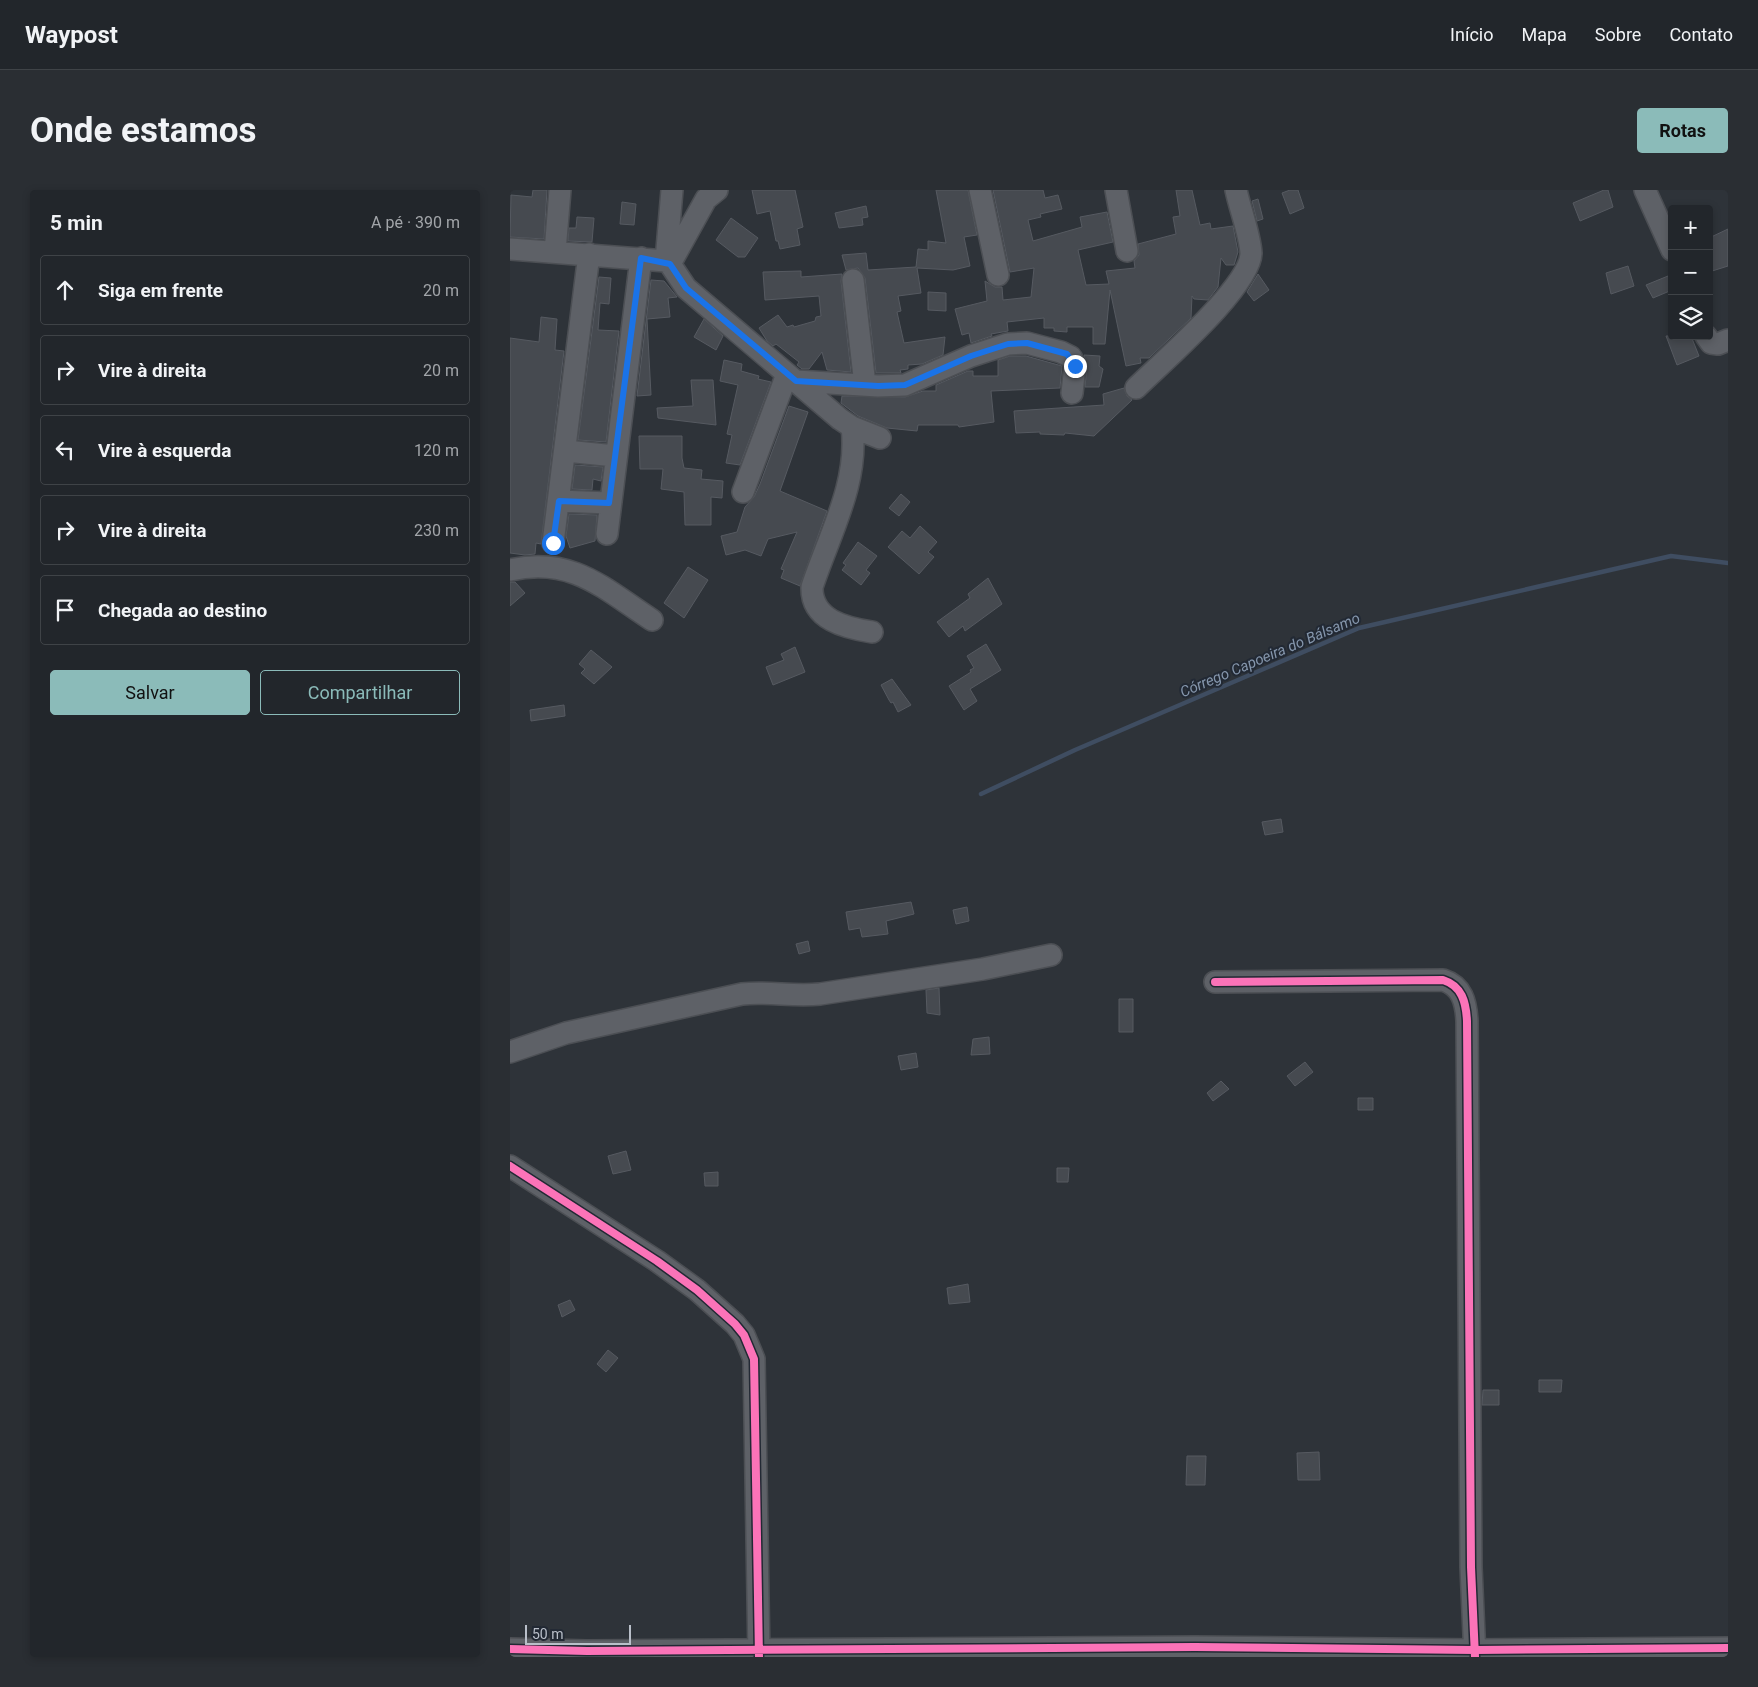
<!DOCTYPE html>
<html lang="pt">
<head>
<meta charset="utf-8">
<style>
  body { margin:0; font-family:Roboto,sans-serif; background:#2a2e33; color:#f1f3f6 }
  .controls { position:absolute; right:15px; top:15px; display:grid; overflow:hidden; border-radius:5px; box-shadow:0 2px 8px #0003 }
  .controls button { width:45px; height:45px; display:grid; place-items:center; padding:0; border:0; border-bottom:1px solid #3f4347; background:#22262b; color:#f1f3f6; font:25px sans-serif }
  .scale { position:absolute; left:15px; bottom:12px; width:106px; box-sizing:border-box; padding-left:5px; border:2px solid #b9bfc9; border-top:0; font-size:14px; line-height:18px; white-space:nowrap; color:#b9bfc9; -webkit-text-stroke:4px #222934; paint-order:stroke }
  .stop { position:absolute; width:15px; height:15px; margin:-11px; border:4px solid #1a73e8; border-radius:50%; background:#fff }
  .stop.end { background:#1a73e8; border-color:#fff; box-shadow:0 1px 5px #0008 }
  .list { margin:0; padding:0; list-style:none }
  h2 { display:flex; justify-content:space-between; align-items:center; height:65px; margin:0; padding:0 20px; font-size:21px }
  h2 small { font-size:16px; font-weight:400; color:#a2a5a9 }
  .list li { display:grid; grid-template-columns:32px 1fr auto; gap:15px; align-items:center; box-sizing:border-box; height:70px; margin:0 10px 10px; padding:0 10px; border:1px solid #3f4347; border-radius:5px }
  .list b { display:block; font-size:19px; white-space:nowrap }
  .list em { font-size:16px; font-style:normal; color:#a2a5a9 }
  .actions { display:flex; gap:10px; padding:15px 20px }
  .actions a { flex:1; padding:11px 0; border:1px solid #8bbbb9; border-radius:5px; text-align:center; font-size:18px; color:#8bbbb9 }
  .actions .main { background:#8bbbb9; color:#111 }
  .icon { flex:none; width:28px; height:28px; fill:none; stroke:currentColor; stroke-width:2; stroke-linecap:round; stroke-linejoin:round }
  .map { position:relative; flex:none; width:1218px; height:1467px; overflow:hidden; border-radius:5px }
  header { display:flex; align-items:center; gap:30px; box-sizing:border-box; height:70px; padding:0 25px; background:#22262b; border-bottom:1px solid #3f4347 }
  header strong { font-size:24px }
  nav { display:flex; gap:28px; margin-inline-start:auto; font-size:18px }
  .intro { display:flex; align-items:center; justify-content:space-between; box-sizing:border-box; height:120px; padding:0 30px }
  h1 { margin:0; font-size:35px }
  .button { padding:12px 22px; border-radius:5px; background:#8bbbb9; color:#111; font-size:18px; font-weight:700 }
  main { display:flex; gap:30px; padding:0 30px }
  aside { flex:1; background:#22262b; border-radius:5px; box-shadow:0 2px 8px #0003 }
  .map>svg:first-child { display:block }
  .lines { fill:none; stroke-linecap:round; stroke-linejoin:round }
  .stream { stroke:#3f4d61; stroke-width:4.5 }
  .building { fill:#464a50; stroke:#565a61 }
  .minor-casing { stroke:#4c4f54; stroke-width:24 }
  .minor { stroke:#5e6167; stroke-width:21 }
  .cycleway-casing { stroke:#222934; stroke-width:11 }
  .cycleway { stroke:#fb73b8; stroke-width:8 }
  .route { stroke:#1a73e8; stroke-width:6 }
  .labels { text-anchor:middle; stroke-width:4; stroke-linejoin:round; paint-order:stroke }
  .water-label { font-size:15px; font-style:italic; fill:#8596ac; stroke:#222934 }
</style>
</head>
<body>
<header>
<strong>Waypost</strong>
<nav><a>Início</a><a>Mapa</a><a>Sobre</a><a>Contato</a></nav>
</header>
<div class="intro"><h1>Onde estamos</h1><a class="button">Rotas</a></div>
<main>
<aside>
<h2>5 min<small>A pé · 390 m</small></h2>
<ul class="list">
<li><svg class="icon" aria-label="ahead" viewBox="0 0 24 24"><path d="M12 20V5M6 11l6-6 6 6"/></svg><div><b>Siga em frente</b></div><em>20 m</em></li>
<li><svg class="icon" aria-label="right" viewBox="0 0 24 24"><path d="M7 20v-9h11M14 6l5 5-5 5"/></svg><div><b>Vire à direita</b></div><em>20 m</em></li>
<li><svg class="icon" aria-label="left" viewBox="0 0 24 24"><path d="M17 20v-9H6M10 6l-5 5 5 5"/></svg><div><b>Vire à esquerda</b></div><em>120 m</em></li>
<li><svg class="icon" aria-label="right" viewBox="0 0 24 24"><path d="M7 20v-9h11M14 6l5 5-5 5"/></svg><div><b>Vire à direita</b></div><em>230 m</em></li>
<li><svg class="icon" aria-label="arrive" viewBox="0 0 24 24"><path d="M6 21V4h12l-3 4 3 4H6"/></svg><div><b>Chegada ao destino</b></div></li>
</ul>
<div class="actions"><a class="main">Salvar</a><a>Compartilhar</a></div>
</aside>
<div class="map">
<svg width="1218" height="1467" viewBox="0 0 1218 1467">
  <rect width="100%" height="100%" fill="#2e3339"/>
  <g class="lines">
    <path class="stream" d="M 471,604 L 565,560 L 849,438 L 1161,366 L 1218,373"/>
  </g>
  <path class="building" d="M 23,0 L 37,0 L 34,49 L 0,47 L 1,5 L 22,7 Z
    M 242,0 L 285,0 L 293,37 L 287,39 L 290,55 L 270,59 L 268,51 L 266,51 L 260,21 L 247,24 Z
    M 426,0 L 458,0 L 467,45 L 454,47 L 460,76 L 443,80 L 407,78 L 411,103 L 388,106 L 391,121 L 387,122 L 394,153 L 435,147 L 433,165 L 412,174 L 398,175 L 398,179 L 390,180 L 391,183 L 366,183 L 355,88 L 348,78 L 336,80 L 332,65 L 356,63 L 358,80 L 406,77 L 408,59 L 418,60 L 418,51 L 436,53 Z
    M 483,0 L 533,0 L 535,8 L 548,5 L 552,19 L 530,24 L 531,27 L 518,30 L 523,51 L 572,37 L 570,27 L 597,22 L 603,52 L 568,60 L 576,95 L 599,94 L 596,81 L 625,78 L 624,71 L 629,65 L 628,54 L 666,44 L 663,27 L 670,26 L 666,0 L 682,0 L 690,35 L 700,33 L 701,39 L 723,36 L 728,62 L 724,75 L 716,75 L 711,68 L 708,97 L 698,110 L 684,109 L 682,106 L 681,128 L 639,168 L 630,168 L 631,173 L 616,176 L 600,100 L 595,154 L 583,154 L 583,137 L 557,137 L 557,142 L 544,141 L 544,138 L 534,138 L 534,128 L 497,132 L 498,141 L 481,144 L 482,146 L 461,153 L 459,143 L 452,145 L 445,119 L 477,111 L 475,91 L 485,97 L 492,97 L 493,110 L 521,107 L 524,78 L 500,82 Z
    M 780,0 L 788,0 L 794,18 L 780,24 L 772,3 Z
    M 1094,0 L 1098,0 L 1103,17 L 1070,31 L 1063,13 Z
    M 748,9 L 753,29 L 747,31 L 742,11 Z
    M 112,12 L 126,14 L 124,35 L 110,34 Z
    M 356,16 L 358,27 L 352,28 L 353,35 L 329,38 L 325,23 Z
    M 67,27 L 84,28 L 82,52 L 58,51 L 59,38 L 66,38 Z
    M 221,28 L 248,48 L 235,67 L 228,67 L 206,50 Z
    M 1218,39 L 1218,76 L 1199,82 L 1199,48 Z
    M 1118,76 L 1124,96 L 1101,104 L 1096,83 Z
    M 291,81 L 291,87 L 332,84 L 331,91 L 341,182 L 317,180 L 312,162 L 299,179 L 292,179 L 287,175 L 289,172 L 266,154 L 263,156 L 257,151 L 249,138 L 268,125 L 277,137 L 283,135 L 284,137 L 305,131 L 306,127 L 311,126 L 309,106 L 255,110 L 253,82 Z
    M 748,84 L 759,100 L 744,111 L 737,102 Z
    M 1158,86 L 1162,100 L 1143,108 L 1136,95 Z
    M 89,87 L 101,88 L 99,114 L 90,113 L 88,140 L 109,141 L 96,252 L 68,250 Z
    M 141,90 L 154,91 L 167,107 L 158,108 L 160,127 L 137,129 L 141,205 L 127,206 Z
    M 418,102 L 436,103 L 436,121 L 418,120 Z
    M 31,127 L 47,129 L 45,160 L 54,161 L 31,354 L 26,353 L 25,364 L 15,365 L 0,363 L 0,148 L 29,152 Z
    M 194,129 L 213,146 L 206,160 L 184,147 Z
    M 1156,146 L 1181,146 L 1189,166 L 1167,175 Z
    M 574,165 L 590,166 L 589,176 L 593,179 L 589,197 L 575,197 L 577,176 Z
    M 500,166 L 516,166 L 552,176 L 550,198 L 481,201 L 484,232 L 449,237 L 448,235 L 408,235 L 407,241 L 377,238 L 348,226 L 331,213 L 332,206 L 395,207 L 413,201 L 426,201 L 426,195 L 458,181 L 463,181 L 463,186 L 488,186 L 488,170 Z
    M 214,170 L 232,174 L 231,181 L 249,186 L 248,189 L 261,192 L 230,275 L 216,273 L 222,245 L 217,244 L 228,195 L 210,191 Z
    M 181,190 L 203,190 L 206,235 L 148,228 L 147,218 L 183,216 Z
    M 614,198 L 617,206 L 622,210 L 584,246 L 555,243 L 554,245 L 530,244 L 530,242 L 506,243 L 504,221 L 594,215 L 593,204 Z
    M 279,216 L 298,222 L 270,301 L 317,321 L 290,396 L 271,388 L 274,380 L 271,379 L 287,342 L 258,349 L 251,366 L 235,360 L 216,365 L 211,346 L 227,342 L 235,317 L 244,307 L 250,294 Z
    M 129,246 L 172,246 L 172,268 L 174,278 L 192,280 L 191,289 L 213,291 L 212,308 L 201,307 L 201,335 L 175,335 L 174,302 L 151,299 L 153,279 L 130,279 Z
    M 65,275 L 93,277 L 91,291 L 83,289 L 82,300 L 62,299 Z
    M 391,304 L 400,312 L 389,326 L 379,318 Z
    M 59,324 L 87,325 L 85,351 L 60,358 L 56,346 Z
    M 410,336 L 427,352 L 418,362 L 424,367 L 409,384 L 378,357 L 392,341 L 400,348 Z
    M 348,352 L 367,366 L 356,380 L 360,383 L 351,395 L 332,380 L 336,375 L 333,373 Z
    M 178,377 L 198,390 L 174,428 L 154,413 Z
    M 478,388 L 492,414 L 455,441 L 453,436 L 439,447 L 427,432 L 460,408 L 458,404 Z
    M 0,392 L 5,392 L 15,403 L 0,416 Z
    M 476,454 L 491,480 L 460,499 L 467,511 L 454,520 L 439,496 L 461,482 L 460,480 L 464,478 L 457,466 Z
    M 285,457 L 295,482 L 263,495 L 256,477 L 274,470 L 271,464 Z
    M 81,460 L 102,477 L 84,494 L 71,483 L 75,479 L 69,474 Z
    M 382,489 L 401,515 L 388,522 L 383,512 L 381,513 L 379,510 L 371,495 Z
    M 54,515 L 55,526 L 21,531 L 20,520 Z
    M 771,629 L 773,642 L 755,645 L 752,632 Z
    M 401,712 L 404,724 L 376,731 L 378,744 L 352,747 L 350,738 L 339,740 L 336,722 Z
    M 457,717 L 459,731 L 446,734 L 443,720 Z
    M 298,751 L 300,761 L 289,764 L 286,754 Z
    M 429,798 L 430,825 L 417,823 L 416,800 Z
    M 609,809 L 623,809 L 623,842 L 609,842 Z
    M 479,847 L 480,864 L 461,865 L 463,849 Z
    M 406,863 L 408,877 L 391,880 L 388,866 Z
    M 795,872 L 803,882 L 785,896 L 777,886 Z
    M 711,891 L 719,899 L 703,911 L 697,903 Z
    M 848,908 L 863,908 L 863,920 L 848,920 Z
    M 116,961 L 121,980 L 103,984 L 98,966 Z
    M 547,978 L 559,978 L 558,992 L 547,992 Z
    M 208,982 L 208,996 L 195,996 L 194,983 Z
    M 458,1094 L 460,1112 L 439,1114 L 437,1098 Z
    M 60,1110 L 65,1120 L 52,1127 L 48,1115 Z
    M 98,1160 L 108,1168 L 96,1182 L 87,1174 Z
    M 1029,1190 L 1052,1190 L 1051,1202 L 1029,1202 Z
    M 973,1200 L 989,1200 L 989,1215 L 972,1215 Z
    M 809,1262 L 810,1290 L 788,1290 L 787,1263 Z
    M 677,1266 L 696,1266 L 695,1295 L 676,1295 Z"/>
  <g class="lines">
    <defs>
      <path id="minor" d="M 470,0 L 488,85
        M 606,0 L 617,61
        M 1135,0 L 1162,60
        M 0,59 L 156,71 L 160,74 L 176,98 L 330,229 L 342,237 L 370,248
        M 45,62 L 50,0
        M 156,71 L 162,0
        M 160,74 L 196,9 L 207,0
        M 343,90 L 355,195
        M 1196,146 L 1201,153 L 1208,154 L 1218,150
        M 286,191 L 368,196 L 395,195 L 461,166 L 498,154 L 517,153 L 551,162 L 561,167 L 565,175 L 562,203
        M 626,198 C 650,174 741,96 741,63 C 740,45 730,19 726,0
        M 342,237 C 349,293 319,345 302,397 C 301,430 336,438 362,442
        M 56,261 L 105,266
        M 233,302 L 277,184
        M 49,311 L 99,313
        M 97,344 L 131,68
        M 43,353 L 79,64
        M 0,380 C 62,366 93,398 142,430
        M 705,792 L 933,790 C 952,796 956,812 957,831 L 961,1377 L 965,1467
        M 0,862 L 56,843 L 232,804 C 259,801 283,807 310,804 L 473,779 L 541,765
        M 0,976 L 147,1071 L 187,1100 L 225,1134 L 234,1145 L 244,1169 L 249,1467
        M 0,1459 L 77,1461 L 685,1457 L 965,1460 L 1218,1458"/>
    </defs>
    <use href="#minor" class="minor-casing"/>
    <use href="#minor" class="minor"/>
    <defs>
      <path id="cycleway" d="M 705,792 L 933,790 C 952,796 956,812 957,831 L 961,1377 L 965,1467
        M 0,976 L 147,1071 L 187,1100 L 225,1134 L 234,1145 L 244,1169 L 249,1467
        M 0,1459 L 77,1461 L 685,1457 L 965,1460 L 1218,1458"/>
    </defs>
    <use href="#cycleway" class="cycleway-casing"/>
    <use href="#cycleway" class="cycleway"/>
  </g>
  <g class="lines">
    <path class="route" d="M 43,353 L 49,311 L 99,313 L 131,68 L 160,74 L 176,98 L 286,191 L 368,196 L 395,195 L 461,166 L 498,154 L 517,153 L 557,164 L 565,176"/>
  </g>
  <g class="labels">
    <g class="water-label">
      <text transform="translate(760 465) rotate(-23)" y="5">Córrego Capoeira do Bálsamo</text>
    </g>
  </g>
</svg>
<div class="controls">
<button>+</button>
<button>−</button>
<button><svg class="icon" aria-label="layers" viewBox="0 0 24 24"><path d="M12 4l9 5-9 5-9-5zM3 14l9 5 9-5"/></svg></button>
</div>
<div class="scale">50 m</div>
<div class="stop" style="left:43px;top:353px"></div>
<div class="stop end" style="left:565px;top:176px"></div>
</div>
</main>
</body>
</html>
